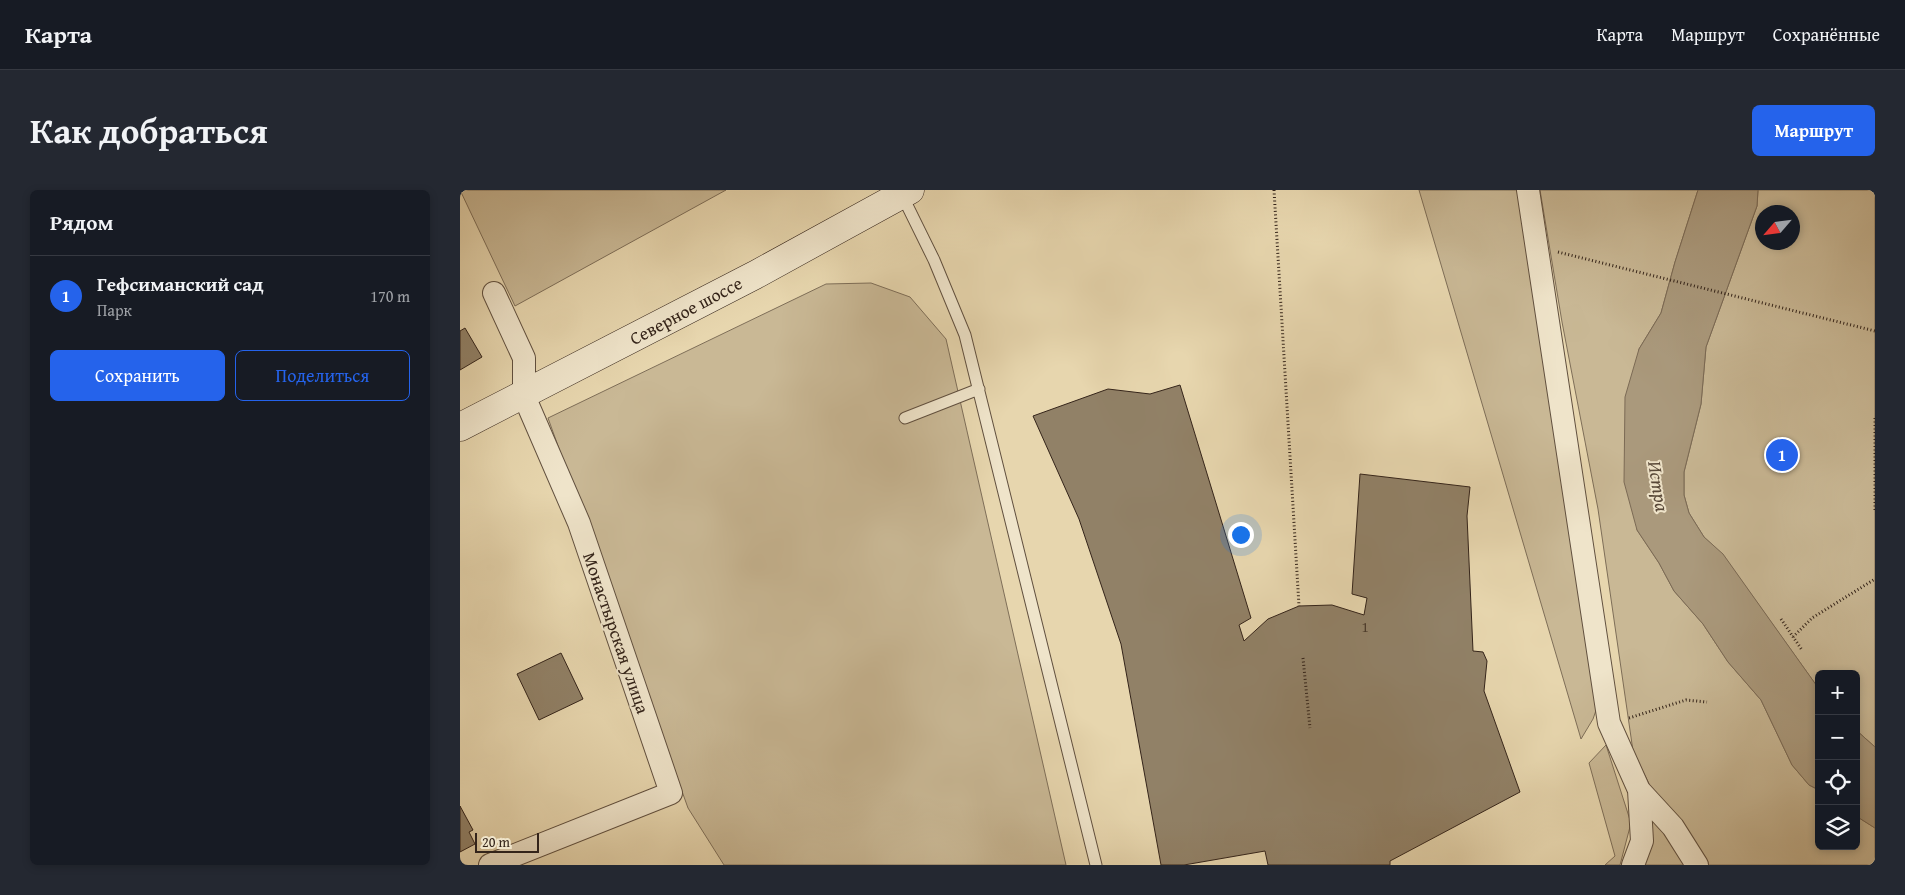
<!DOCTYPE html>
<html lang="ru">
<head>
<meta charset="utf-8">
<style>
  body { margin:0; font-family:"Gentium Book Plus",serif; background:#242831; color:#f1f3f6 }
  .controls { position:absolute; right:15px; bottom:15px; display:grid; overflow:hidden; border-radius:8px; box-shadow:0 2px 8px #0003 }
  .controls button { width:45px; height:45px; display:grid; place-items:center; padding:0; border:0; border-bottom:1px solid #363941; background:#171b24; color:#f1f3f6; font:25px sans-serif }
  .compass { position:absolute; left:1295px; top:15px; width:45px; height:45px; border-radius:50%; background:#171b24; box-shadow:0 2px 8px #0003; rotate:242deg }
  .scale { position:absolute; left:15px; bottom:12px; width:64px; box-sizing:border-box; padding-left:5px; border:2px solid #34241a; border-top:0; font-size:14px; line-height:18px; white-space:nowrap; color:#34241a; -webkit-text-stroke:4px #efe4ca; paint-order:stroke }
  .you { position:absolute; left:780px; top:344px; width:18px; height:18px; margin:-12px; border:4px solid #fff; border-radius:50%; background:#1a73e8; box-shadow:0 0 0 8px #1a73e833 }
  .badge { display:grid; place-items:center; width:32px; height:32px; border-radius:50%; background:#2563eb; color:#fff; font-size:16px; font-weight:700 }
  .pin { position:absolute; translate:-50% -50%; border:2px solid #fff; box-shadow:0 1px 5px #0006 }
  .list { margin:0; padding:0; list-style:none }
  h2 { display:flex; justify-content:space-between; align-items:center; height:65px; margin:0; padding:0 20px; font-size:21px }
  h2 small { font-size:16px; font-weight:400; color:#9ea1a6 }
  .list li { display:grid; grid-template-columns:32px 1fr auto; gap:15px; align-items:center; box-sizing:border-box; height:80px; padding:0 20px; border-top:1px solid #363941 }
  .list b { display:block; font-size:19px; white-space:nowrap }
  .list p { margin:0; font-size:16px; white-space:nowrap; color:#9ea1a6 }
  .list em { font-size:16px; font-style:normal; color:#9ea1a6 }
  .actions { display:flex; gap:10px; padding:15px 20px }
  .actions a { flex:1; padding:11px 0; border:1px solid #2563eb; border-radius:8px; text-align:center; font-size:18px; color:#2563eb }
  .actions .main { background:#2563eb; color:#fff }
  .icon { flex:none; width:28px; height:28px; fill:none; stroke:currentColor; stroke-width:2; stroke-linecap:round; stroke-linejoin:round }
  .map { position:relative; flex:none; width:1415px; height:675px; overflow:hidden; border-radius:8px }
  header { display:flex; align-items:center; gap:30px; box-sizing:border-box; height:70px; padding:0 25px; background:#171b24; border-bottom:1px solid #363941 }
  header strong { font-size:24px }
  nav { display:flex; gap:28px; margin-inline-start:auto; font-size:18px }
  .intro { display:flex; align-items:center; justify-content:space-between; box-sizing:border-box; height:120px; padding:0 30px }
  h1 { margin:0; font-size:35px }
  .button { padding:12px 22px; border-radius:8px; background:#2563eb; color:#fff; font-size:18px; font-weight:700 }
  main { display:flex; gap:30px; padding:0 30px }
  aside { flex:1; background:#171b24; border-radius:8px; box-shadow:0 2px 8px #0003 }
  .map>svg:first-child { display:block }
  .green { fill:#c9b895; stroke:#7e6e58; fill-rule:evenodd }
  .water { fill:#aa997c; stroke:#7b6a55 }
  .building { fill:#918167; stroke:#34241a }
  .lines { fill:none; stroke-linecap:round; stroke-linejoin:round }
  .service-casing { stroke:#61503f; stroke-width:13 }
  .minor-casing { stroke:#61503f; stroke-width:24 }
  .secondary-casing { stroke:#34241a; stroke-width:29 }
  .path { stroke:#34241a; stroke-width:3; stroke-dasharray:1 2.5; stroke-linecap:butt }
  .service { stroke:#efe4ca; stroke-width:11 }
  .minor { stroke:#efe4ca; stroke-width:22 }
  .secondary { stroke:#efe4ca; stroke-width:28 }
  .labels { text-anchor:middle; stroke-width:4; stroke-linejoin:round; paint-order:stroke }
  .number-label { font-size:15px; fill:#4b3b2d }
  .street-label { font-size:18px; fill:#34241a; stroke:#efe4ca }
  .water-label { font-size:19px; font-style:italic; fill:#574737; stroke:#efe4ca }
</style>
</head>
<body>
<header>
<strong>Карта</strong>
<nav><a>Карта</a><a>Маршрут</a><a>Сохранённые</a></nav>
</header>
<div class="intro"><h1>Как добраться</h1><a class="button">Маршрут</a></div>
<main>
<aside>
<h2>Рядом<small></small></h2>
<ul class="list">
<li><span class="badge">1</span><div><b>Гефсиманский сад</b><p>Парк</p></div><em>170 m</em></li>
</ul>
<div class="actions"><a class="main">Сохранить</a><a>Поделиться</a></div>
</aside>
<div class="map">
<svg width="1415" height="675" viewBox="0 0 1415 675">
  <rect width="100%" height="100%" fill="#e7d6ae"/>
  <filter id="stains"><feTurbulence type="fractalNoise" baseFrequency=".004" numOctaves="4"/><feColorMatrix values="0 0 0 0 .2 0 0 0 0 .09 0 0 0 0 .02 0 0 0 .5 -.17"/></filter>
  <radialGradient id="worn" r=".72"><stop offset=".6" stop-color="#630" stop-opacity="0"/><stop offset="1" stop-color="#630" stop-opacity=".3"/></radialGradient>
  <path class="green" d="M 0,0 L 266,0 L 55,116 Z
    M 959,0 L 1058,0 L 1141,506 L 1133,529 L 1121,549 Z
    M 1080,0 L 1238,0 L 1215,72 L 1201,123 L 1179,159 L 1177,340 L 1199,373 L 1214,401 L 1243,434 L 1268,472 L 1301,510 L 1332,575 L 1349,595 L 1359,600 L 1359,656 L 1396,656 L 1396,626 L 1415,638 L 1415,675 L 1248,675 L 1193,602 L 1173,561 L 1138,319 L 1102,132 Z
    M 1298,0 L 1415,0 L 1415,557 L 1396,540 L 1396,484 L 1359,484 L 1359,499 L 1263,365 L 1244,347 L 1229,323 L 1224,305 L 1224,282 L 1241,214 L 1246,157 L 1297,16 ZM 1302,22 L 1332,22 L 1332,52 L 1302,52 Z
    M 411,93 L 450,107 L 486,149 L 606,675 L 264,675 L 228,618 L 88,228 L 366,94 Z
    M 1146,555 L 1171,633 L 1160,675 L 1145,675 L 1155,666 L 1129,573 Z
    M 1189,616 L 1227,675 L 1183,675 Z"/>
  <path class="water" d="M 1238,0 L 1298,0 L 1297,16 L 1246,157 L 1241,214 L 1224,282 L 1224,305 L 1229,323 L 1244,347 L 1263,364 L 1359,499 L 1359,600 L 1349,595 L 1332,575 L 1301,510 L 1268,472 L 1243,434 L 1214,401 L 1199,373 L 1177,340 L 1164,292 L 1165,207 L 1179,159 L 1201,123 L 1215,72 Z
    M 1396,540 L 1415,557 L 1415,638 L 1396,626 Z"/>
  <path class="building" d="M 5,138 L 22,167 L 0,180 L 0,141 Z
    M 720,195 L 791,428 L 779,435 L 784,451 L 808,429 L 839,416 L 872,415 L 904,425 L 907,408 L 892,404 L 900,284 L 1010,297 L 1007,326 L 1013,461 L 1023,462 L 1027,471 L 1024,501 L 1060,602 L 930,671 L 930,675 L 808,675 L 805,661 L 724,675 L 701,675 L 661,454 L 619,329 L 573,226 L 648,199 L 690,204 Z
    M 101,463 L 123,509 L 79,530 L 57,484 Z
    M 0,616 L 13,640 L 9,642 L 15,654 L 0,662 Z"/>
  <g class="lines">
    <defs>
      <path id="service" d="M 442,5 L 474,70 L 505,145 L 636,675
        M 445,228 L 519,199"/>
      <path id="minor" d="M 1068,0 L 1149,533 L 1179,600 L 1213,637 L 1237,675
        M 30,675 L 211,603 L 119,333 L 64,206 L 64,168 L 34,103
        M 1173,675 L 1182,651 L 1179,600"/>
      <path id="secondary" d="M 0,237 L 295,85 L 450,0"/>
    </defs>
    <use href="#service" class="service-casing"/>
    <use href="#minor" class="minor-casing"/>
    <use href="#secondary" class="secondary-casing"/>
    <path class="path" d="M 814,0 L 839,416
      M 1098,62 L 1415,141
      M 1415,228 L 1415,320
      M 1321,429 L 1342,460
      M 1333,447 L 1352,428 L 1415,389
      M 843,468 L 850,538
      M 1169,528 L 1226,510 L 1247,512"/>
    <use href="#service" class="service"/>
    <use href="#minor" class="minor"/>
    <use href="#secondary" class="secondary"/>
  </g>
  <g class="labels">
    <g class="number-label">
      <text x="905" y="442">1</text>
    </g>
    <g class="street-label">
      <text transform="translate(226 121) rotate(-28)" y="6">Северное шоссе</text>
      <text transform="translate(156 443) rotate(71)" y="6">Монастырская улица</text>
    </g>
    <g class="water-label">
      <text transform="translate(1199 296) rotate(81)" y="7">Истра</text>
    </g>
  </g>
  <rect width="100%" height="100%" filter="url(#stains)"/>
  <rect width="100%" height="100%" fill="url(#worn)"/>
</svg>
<div class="controls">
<button>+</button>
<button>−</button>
<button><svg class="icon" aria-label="locate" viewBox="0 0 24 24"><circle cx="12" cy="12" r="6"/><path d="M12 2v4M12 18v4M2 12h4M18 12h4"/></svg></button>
<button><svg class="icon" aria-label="layers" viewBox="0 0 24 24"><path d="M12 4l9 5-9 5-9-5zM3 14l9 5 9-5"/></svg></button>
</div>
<svg class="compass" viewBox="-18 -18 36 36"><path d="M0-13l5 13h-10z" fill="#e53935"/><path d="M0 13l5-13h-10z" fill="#9ea1a6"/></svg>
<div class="scale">20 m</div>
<div class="you"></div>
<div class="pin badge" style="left:1322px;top:265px">1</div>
</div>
</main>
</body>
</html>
